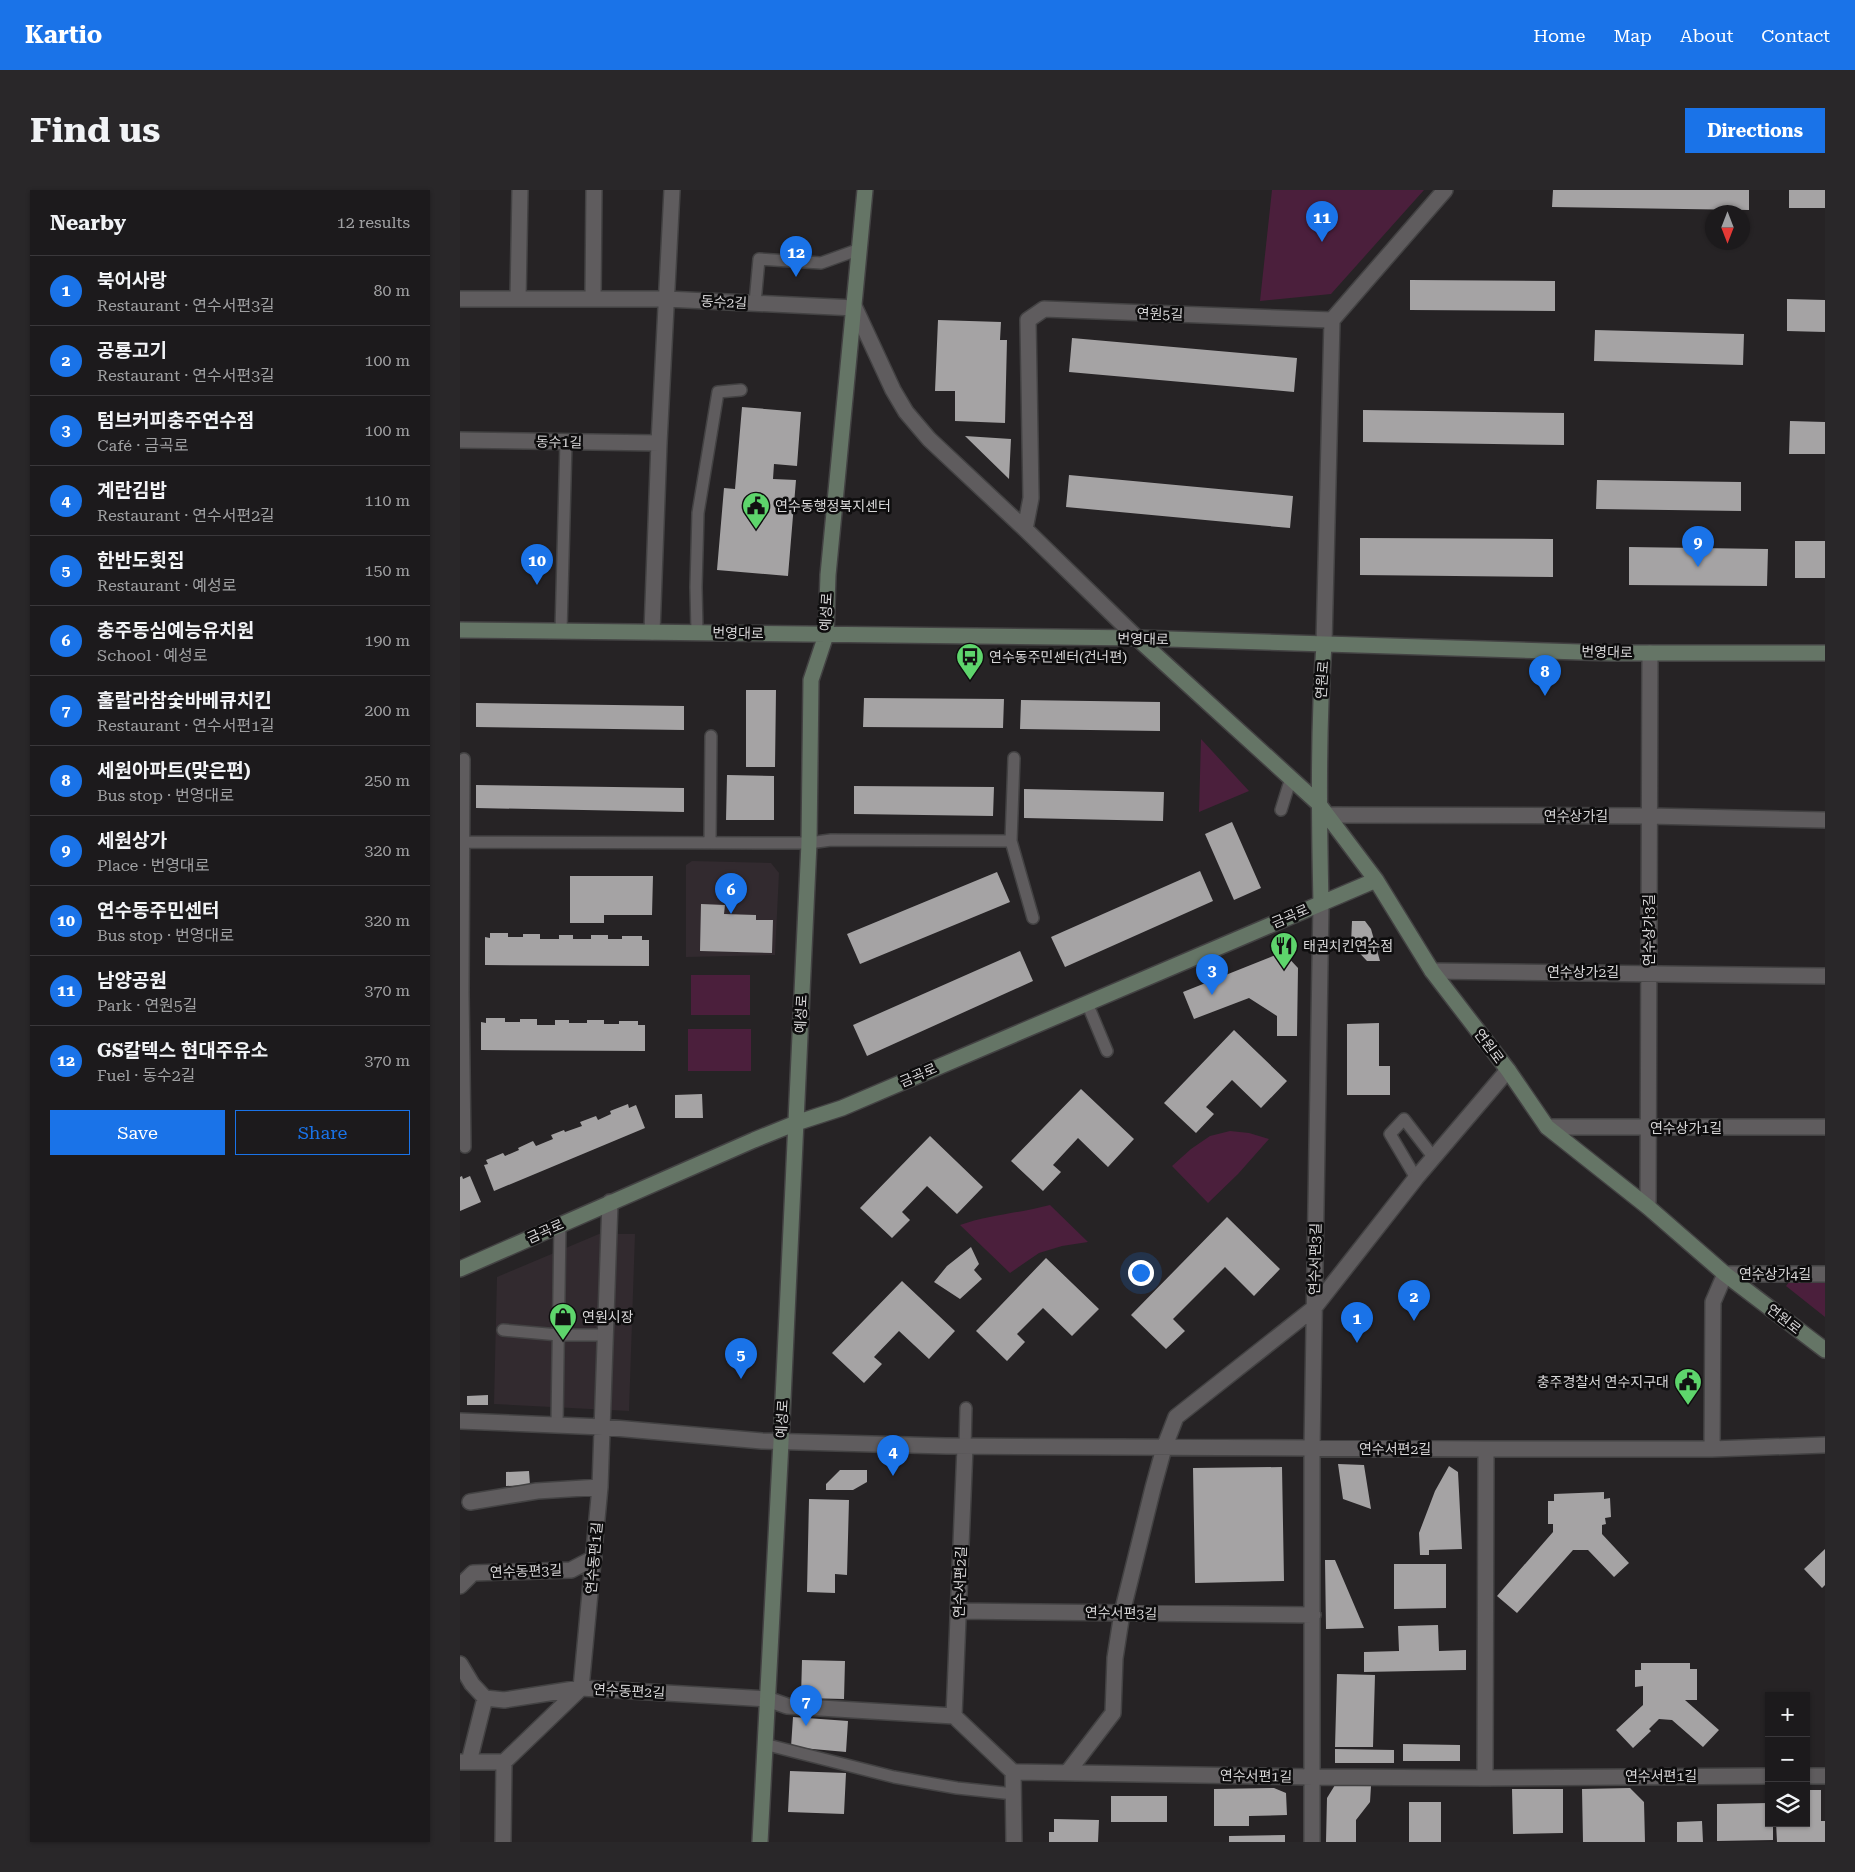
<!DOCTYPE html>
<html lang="en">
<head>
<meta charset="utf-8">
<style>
  body { margin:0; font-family:"Roboto Serif","Noto Sans KR",serif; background:#292729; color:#f1f3f6 }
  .controls { position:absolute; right:15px; bottom:15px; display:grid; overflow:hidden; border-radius:0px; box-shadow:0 1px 4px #0004 }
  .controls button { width:45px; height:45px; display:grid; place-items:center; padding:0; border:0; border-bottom:1px solid #3a383b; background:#1c1a1c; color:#f1f3f6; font:25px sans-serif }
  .compass { position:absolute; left:1245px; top:15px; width:45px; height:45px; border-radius:50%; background:#1c1a1c; box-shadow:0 1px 4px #0004; rotate:180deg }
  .you { position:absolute; left:680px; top:1082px; width:18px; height:18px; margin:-12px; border:4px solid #fff; border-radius:50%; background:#1a73e8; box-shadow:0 0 0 8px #1a73e833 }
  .badge { display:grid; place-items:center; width:32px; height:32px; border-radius:50%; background:#1a73e8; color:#fff; font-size:16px; font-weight:700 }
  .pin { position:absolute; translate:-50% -41px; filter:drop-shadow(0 1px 2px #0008) }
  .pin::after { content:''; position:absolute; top:26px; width:18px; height:15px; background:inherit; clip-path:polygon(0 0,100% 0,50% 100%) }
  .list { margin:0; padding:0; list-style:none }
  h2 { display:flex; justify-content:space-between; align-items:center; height:65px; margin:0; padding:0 20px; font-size:21px }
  h2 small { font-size:16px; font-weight:400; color:#a0a1a3 }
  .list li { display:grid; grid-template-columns:32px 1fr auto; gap:15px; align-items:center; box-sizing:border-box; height:70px; padding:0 20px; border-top:1px solid #3a383b }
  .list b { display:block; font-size:19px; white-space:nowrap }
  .list p { margin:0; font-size:16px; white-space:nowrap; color:#a0a1a3 }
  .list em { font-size:16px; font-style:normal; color:#a0a1a3 }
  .actions { display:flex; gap:10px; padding:15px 20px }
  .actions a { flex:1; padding:11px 0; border:1px solid #1a73e8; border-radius:0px; text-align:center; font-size:18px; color:#1a73e8 }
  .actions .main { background:#1a73e8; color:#fff }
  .icon { flex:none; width:28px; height:28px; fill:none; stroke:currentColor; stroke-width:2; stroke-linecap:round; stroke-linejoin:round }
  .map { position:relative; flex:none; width:1365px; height:1652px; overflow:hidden; border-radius:0px }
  header { display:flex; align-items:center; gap:30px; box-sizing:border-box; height:70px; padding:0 25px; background:#1a73e8; color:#fff }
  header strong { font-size:24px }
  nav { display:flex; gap:28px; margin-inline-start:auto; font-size:18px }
  .intro { display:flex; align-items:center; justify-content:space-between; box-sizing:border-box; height:120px; padding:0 30px }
  h1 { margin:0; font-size:35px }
  .button { padding:12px 22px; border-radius:0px; background:#1a73e8; color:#fff; font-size:18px; font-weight:700 }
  main { display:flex; gap:30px; padding:0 30px }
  aside { flex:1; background:#1c1a1c; border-radius:0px; box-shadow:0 1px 4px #0004 }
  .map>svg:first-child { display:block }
  .built { fill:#322a2f }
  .green { fill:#4b1f3c }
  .building { fill:#a5a3a4 }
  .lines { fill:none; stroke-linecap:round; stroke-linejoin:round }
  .lane-casing { stroke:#434243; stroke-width:14 }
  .street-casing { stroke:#434243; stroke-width:18 }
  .secondary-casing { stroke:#434243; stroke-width:18 }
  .lane { stroke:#5f5c5e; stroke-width:11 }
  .street { stroke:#5f5c5e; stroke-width:15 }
  .secondary { stroke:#657566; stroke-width:15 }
  .labels { text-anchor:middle; stroke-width:5; stroke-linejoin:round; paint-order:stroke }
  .street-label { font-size:14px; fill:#d8d7d8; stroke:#0e0d0e }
  .poi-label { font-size:14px; fill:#d8d7d8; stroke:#0e0d0e; text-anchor:start }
</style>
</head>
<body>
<header>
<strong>Kartio</strong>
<nav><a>Home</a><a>Map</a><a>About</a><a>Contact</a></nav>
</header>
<div class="intro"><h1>Find us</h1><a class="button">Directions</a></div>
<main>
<aside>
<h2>Nearby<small>12 results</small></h2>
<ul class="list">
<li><span class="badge">1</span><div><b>북어사랑</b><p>Restaurant · 연수서편3길</p></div><em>80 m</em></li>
<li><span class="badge">2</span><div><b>공룡고기</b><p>Restaurant · 연수서편3길</p></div><em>100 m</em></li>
<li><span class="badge">3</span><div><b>텀브커피충주연수점</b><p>Café · 금곡로</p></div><em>100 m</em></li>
<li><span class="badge">4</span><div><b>계란김밥</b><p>Restaurant · 연수서편2길</p></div><em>110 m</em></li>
<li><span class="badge">5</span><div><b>한반도횟집</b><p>Restaurant · 예성로</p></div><em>150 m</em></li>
<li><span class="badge">6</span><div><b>충주동심예능유치원</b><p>School · 예성로</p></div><em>190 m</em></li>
<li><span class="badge">7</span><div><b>훌랄라참숯바베큐치킨</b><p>Restaurant · 연수서편1길</p></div><em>200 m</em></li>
<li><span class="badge">8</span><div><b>세원아파트(맞은편)</b><p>Bus stop · 번영대로</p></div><em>250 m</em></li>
<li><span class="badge">9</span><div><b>세원상가</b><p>Place · 번영대로</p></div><em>320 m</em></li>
<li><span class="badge">10</span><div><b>연수동주민센터</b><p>Bus stop · 번영대로</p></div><em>320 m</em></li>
<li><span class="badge">11</span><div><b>남양공원</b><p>Park · 연원5길</p></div><em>370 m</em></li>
<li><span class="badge">12</span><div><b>GS칼텍스 현대주유소</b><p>Fuel · 동수2길</p></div><em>370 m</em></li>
</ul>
<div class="actions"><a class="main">Save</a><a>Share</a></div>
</aside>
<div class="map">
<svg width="1365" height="1652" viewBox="0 0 1365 1652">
  <rect width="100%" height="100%" fill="#262325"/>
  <path class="built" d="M 232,671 L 311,673 L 319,683 L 315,765 L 226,767 L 226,675 Z
    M 139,1044 L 175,1044 L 169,1221 L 34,1214 L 37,1087 Z"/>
  <path class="green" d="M 812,0 L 964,0 L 871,104 L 800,111 Z
    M 741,549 L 789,601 L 739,622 Z
    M 231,785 L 290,785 L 290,825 L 231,825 Z
    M 228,839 L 291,839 L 291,881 L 228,881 Z
    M 770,941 L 789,943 L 809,949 L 778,984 L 748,1013 L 712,976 L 731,959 L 750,946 Z
    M 590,1015 L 628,1052 L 602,1056 L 579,1063 L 550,1083 L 500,1035 C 529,1025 560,1023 590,1015 Z
    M 1330,1091 L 1365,1091 L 1365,1127 L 1326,1096 Z"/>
  <path class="building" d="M 1093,0 L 1289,0 L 1289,20 L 1092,17 Z
    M 1329,0 L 1365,0 L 1365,18 L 1329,18 Z
    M 950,90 L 1095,91 L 1095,121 L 950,120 Z
    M 1327,109 L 1365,110 L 1365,142 L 1327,141 Z
    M 478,130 L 541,132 L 540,150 L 547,150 L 545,233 L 495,231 L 495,201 L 475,201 Z
    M 1135,140 L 1284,144 L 1283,175 L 1134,171 Z
    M 612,148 L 837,168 L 834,202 L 609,182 Z
    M 282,217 L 341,222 L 337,276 L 314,274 L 313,289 L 336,290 L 328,386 L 257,380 L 264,298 L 275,299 Z
    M 903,220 L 1104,223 L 1104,255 L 903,252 Z
    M 1330,231 L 1365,232 L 1365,264 L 1329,264 Z
    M 505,246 L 551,249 L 549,289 Z
    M 609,285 L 833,306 L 830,338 L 606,317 Z
    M 1137,290 L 1281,292 L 1281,321 L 1136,319 Z
    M 900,348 L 1093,349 L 1093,387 L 900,385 Z
    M 1335,351 L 1365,351 L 1365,388 L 1335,388 Z
    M 1169,357 L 1308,359 L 1307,396 L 1169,395 Z
    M 286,500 L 316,500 L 315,577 L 286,577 Z
    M 404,508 L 544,509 L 543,538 L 403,537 Z
    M 561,510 L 700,512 L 700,541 L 560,539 Z
    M 16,513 L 224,516 L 224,540 L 16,537 Z
    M 267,585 L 314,586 L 314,630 L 266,630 Z
    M 16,595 L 224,598 L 224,622 L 16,618 Z
    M 394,596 L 534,597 L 533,626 L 394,624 Z
    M 564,599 L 704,602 L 703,631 L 564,628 Z
    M 772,632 L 801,698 L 774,710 L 745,644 Z
    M 740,681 L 753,711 L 605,777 L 591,747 Z
    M 537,682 L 550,712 L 400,774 L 387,744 Z
    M 110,686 L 193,686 L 192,725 L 144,725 L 144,733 L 110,733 Z
    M 241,714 L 265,715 L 264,724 L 296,725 L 296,730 L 313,730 L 312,763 L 240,761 Z
    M 892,731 L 905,731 L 911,739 L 920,771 L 907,771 L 891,754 Z
    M 30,743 L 48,743 L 48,747 L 63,747 L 63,744 L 80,744 L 80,749 L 99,749 L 99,745 L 113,745 L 113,749 L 131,749 L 131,745 L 148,745 L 148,749 L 162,749 L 162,746 L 182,746 L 182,750 L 189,750 L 189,776 L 25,775 L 25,747 L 30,748 Z
    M 560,761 L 573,791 L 407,866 L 393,835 Z
    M 823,762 L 838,778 L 837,846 L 817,846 L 817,826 L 789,808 L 734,829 L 723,802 Z
    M 26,828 L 45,828 L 45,832 L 60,832 L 60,829 L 77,829 L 77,835 L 95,835 L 95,830 L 109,830 L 109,833 L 127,833 L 127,830 L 144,830 L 144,834 L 159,834 L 159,831 L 178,831 L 178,835 L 185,835 L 185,861 L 21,860 L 21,832 L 26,833 Z
    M 919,833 L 919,876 L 930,876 L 930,905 L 887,905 L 887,834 Z
    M 774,840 L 827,891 L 801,918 L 772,890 L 746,917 L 754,924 L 736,943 L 704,913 Z
    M 621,899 L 674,949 L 648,977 L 618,948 L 593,975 L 601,982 L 583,1001 L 551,971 Z
    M 242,904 L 243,928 L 215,928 L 215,905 Z
    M 168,914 L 169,918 L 176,915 L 185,938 L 34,1001 L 24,975 L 28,974 L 26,970 L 43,963 L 45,966 L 59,960 L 58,958 L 73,951 L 76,956 L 93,949 L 91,945 L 104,940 L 105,942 L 122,936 L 120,932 L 136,926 L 138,930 L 151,924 L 150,921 Z
    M 470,946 L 523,997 L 497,1024 L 467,996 L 442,1022 L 450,1030 L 432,1048 L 400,1018 Z
    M 2,986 L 3,989 L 10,986 L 21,1012 L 0,1021 L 0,987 Z
    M 767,1027 L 820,1079 L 794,1106 L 765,1077 L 713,1129 L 725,1141 L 706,1159 L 671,1125 Z
    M 511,1057 L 519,1074 L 514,1080 L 522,1089 L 500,1109 L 474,1092 L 487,1076 Z
    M 586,1068 L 639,1119 L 612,1146 L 583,1118 L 557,1144 L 565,1152 L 547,1171 L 516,1141 Z
    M 442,1091 L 495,1141 L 469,1169 L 439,1141 L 414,1167 L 422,1174 L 404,1193 L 372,1163 Z
    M 28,1205 L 28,1215 L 7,1215 L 7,1206 Z
    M 878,1274 L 904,1275 L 911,1319 L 883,1309 Z
    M 989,1276 L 998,1282 L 1002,1359 L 969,1360 L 969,1365 L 960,1365 L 959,1343 L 975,1301 Z
    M 822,1277 L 824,1391 L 735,1393 L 733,1278 Z
    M 380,1280 L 407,1280 L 407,1292 L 393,1300 L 366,1300 L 366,1294 Z
    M 69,1281 L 70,1295 L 46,1296 L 46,1282 Z
    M 1144,1302 L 1144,1309 L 1150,1308 L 1151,1327 L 1145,1328 L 1146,1334 L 1142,1335 L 1142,1344 L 1169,1373 L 1154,1387 L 1128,1360 L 1113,1360 L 1057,1423 L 1037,1406 L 1093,1342 L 1093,1334 L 1088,1334 L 1088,1311 L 1094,1311 L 1094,1304 Z
    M 349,1309 L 389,1310 L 387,1385 L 375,1384 L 375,1403 L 347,1402 Z
    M 1365,1359 L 1365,1395 L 1362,1398 L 1344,1379 Z
    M 865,1370 L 875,1370 L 904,1438 L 866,1439 Z
    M 934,1374 L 986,1374 L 986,1418 L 934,1419 Z
    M 978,1435 L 979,1461 L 1006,1460 L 1006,1480 L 904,1482 L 904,1462 L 939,1461 L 938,1436 Z
    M 342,1470 L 385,1471 L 384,1509 L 341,1508 Z
    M 1181,1473 L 1230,1473 L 1230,1479 L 1237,1479 L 1237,1510 L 1225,1510 L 1259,1540 L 1243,1557 L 1212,1530 L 1199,1529 L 1189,1539 L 1191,1541 L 1173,1558 L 1156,1540 L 1183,1515 L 1183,1496 L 1175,1497 L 1175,1480 L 1181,1480 Z
    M 877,1484 L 915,1485 L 913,1557 L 875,1557 Z
    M 333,1527 L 388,1531 L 386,1562 L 331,1557 Z
    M 943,1554 L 1000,1555 L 1000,1571 L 943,1571 Z
    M 875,1559 L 934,1560 L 934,1573 L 875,1573 Z
    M 330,1581 L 386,1583 L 384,1624 L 328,1622 Z
    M 875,1595 L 911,1596 L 910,1612 L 896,1630 L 896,1652 L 866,1652 L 867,1608 Z
    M 814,1598 L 826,1603 L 827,1625 L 789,1626 L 789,1636 L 754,1636 L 754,1599 Z
    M 1170,1598 L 1184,1612 L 1185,1652 L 1123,1652 L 1122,1599 Z
    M 1052,1599 L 1103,1599 L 1103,1643 L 1053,1644 Z
    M 1346,1600 L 1361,1600 L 1361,1631 L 1365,1631 L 1365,1652 L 1317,1652 L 1316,1633 L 1346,1633 Z
    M 651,1606 L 707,1606 L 707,1632 L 651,1632 Z
    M 949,1612 L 981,1612 L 981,1652 L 949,1652 Z
    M 1309,1613 L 1309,1633 L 1313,1633 L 1313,1650 L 1257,1651 L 1257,1614 Z
    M 594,1629 L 639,1630 L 638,1652 L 589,1652 L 589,1642 L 594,1642 Z
    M 1242,1631 L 1243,1652 L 1217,1652 L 1217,1632 Z
    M 825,1645 L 825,1652 L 769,1652 L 769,1646 Z"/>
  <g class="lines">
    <defs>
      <path id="lane" d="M 295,113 L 299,69 L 361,73 L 400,59
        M 101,441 L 106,252
        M 237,442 L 236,397 L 238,323 L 258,202 L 281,200
        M 554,568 L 551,651 L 573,728
        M 4,569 L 3,803 L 5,957
        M 821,620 L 831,588
        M 0,652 L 321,653 L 349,653 L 371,650 L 551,651
        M 250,653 L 251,546
        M 627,813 L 647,861
        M 956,988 L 930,944 L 944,929 L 974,968
        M 43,1140 L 99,1145 L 146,1145
        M 97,1234 L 100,1034
        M 505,1257 L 506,1218
        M 304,1554 L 434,1587 L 497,1598 L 554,1604"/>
      <path id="street" d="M 0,109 L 206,109 L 395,118 L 433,200 L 446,222 L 469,249 L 565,339 L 677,448
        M 58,109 L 60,0
        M 133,109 L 134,0
        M 872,130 L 985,0
        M 0,250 L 199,253
        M 565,339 L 571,308 L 568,130 L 584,119 L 872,130
        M 192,442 L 199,253 L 212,0
        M 864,454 L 872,130
        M 868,625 L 1190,626 L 1365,630
        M 972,781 L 1365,786
        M 1087,937 L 1365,937
        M 1188,1017 L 1190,463
        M 0,1231 L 143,1237 L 302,1251 L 486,1256 L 1026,1259 L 1252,1259 L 1365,1255
        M 1252,1259 L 1253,1112 L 1265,1084 L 1365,1084
        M 10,1312 L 77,1301 L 140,1297
        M 0,1396 L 13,1383 L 111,1380 L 134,1368
        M 499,1421 L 853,1425
        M 0,1474 L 12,1494 L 25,1508 L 44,1510 L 121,1498 L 140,1297 L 150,1012
        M 494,1526 L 505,1257
        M 0,1572 L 44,1572 L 121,1498 L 307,1509 L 327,1516 L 494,1526 L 553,1582 L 853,1587 L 1025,1588 L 1309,1586
        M 9,1572 L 25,1508
        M 553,1582 L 554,1652
        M 607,1583 L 653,1523 L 655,1468 L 662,1423 L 693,1298 L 704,1258 L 716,1227 L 854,1118 L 956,988 L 1048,880
        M 1346,1586 L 1365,1586
        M 1025,1588 L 1026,1259
        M 43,1652 L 44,1572
        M 852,1652 L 852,1258 L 861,713"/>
      <path id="secondary" d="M 0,440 L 677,448 L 1152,463 L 1365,463
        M 677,448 L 858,613 L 916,690 L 972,781 L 1048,880 L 1087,937 L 1188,1017 L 1265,1084 L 1365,1160
        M 861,713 C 859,626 858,541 864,454
        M 0,1079 L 294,950 L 336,933 L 382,918 L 916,690
        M 300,1652 L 321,1252 L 349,653 L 351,490 L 366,445 L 368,385 L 405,0"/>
    </defs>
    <use href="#lane" class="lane-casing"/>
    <use href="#street" class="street-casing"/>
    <use href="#secondary" class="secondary-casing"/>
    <use href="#lane" class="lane"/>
    <use href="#street" class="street"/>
    <use href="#secondary" class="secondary"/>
  </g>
  <defs>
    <symbol id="civic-pin" viewBox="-11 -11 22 30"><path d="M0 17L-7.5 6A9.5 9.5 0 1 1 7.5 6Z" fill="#5ed56c" stroke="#0e0d0e"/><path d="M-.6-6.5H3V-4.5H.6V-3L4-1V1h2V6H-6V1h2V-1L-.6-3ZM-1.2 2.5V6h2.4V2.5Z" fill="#111"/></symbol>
    <symbol id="bus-pin" viewBox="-11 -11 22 30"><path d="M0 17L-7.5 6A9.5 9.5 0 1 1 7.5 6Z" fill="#5ed56c" stroke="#0e0d0e"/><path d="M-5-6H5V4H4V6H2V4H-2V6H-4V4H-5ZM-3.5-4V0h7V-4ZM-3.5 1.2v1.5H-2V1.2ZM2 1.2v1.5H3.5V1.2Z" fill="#111"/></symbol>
    <symbol id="restaurant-pin" viewBox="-11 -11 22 30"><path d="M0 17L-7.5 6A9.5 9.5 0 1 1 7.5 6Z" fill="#5ed56c" stroke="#0e0d0e"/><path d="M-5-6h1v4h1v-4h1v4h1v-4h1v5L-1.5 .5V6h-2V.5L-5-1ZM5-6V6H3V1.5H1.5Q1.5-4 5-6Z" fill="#111"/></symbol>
    <symbol id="shop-pin" viewBox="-11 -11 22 30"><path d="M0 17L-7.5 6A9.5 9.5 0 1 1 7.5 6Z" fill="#5ed56c" stroke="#0e0d0e"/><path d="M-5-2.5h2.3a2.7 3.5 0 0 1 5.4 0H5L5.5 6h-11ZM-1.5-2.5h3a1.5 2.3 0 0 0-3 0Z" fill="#111"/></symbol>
  </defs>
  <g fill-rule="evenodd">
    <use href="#civic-pin" x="280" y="300" width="32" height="43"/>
    <use href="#bus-pin" x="494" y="451" width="32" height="43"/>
    <use href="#restaurant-pin" x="808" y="740" width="32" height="43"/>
    <use href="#shop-pin" x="87" y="1111" width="32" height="43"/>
    <use href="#civic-pin" x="1212" y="1176" width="32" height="43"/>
  </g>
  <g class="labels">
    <g class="street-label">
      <text transform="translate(264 112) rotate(3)" y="5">동수2길</text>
      <text transform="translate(700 124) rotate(2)" y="5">연원5길</text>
      <text transform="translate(99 252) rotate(1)" y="5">동수1길</text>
      <text transform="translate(366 422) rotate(-87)" y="5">예성로</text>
      <text transform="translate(278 443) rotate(1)" y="5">번영대로</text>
      <text transform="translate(683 449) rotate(1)" y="5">번영대로</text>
      <text transform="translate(1147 462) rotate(1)" y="5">번영대로</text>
      <text transform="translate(862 490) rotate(-86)" y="5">연원로</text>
      <text x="1116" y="631">연수상가길</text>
      <text transform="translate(830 726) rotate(-23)" y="5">금곡로</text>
      <text transform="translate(1189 740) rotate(-90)" y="5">연수상가3길</text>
      <text x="1123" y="787">연수상가2길</text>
      <text transform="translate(341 824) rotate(-87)" y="5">예성로</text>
      <text transform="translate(1029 856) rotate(53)" y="5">연원로</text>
      <text transform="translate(458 885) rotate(-23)" y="5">금곡로</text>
      <text x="1226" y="943">연수상가1길</text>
      <text transform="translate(85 1041) rotate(-24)" y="5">금곡로</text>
      <text transform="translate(855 1069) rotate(-89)" y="5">연수서편3길</text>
      <text x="1315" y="1089">연수상가4길</text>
      <text transform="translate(1324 1129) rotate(38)" y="5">연원로</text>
      <text transform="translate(322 1229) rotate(-87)" y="5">예성로</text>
      <text x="935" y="1264">연수서편2길</text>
      <text transform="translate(134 1368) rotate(-85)" y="5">연수동편1길</text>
      <text transform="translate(66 1381) rotate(-2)" y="5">연수동편3길</text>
      <text transform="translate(500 1392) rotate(-88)" y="5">연수서편2길</text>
      <text transform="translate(661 1423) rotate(1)" y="5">연수서편3길</text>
      <text transform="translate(169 1501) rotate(3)" y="5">연수동편2길</text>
      <text transform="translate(796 1586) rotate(1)" y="5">연수서편1길</text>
      <text x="1201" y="1591">연수서편1길</text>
    </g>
    <g class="poi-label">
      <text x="315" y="321">연수동행정복지센터</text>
      <text x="529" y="472">연수동주민센터(건너편)</text>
      <text x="843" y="761">태권치킨연수점</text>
      <text x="122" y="1132">연원시장</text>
      <text x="1209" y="1197" text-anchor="end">충주경찰서 연수지구대</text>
    </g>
  </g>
</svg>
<div class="controls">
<button>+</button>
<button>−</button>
<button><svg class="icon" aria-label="layers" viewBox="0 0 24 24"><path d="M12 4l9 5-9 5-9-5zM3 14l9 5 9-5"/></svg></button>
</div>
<svg class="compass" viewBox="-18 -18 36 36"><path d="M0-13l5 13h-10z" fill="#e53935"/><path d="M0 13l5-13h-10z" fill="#a0a1a3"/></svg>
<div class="you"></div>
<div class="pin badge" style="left:897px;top:1153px">1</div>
<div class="pin badge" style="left:954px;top:1131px">2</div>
<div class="pin badge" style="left:752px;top:805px">3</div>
<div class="pin badge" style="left:433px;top:1286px">4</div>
<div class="pin badge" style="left:281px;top:1189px">5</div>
<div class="pin badge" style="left:271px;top:724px">6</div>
<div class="pin badge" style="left:346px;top:1536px">7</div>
<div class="pin badge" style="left:1085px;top:506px">8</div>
<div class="pin badge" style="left:1238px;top:377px">9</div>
<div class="pin badge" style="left:77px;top:395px">10</div>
<div class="pin badge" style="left:862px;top:52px">11</div>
<div class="pin badge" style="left:336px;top:87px">12</div>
</div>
</main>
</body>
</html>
